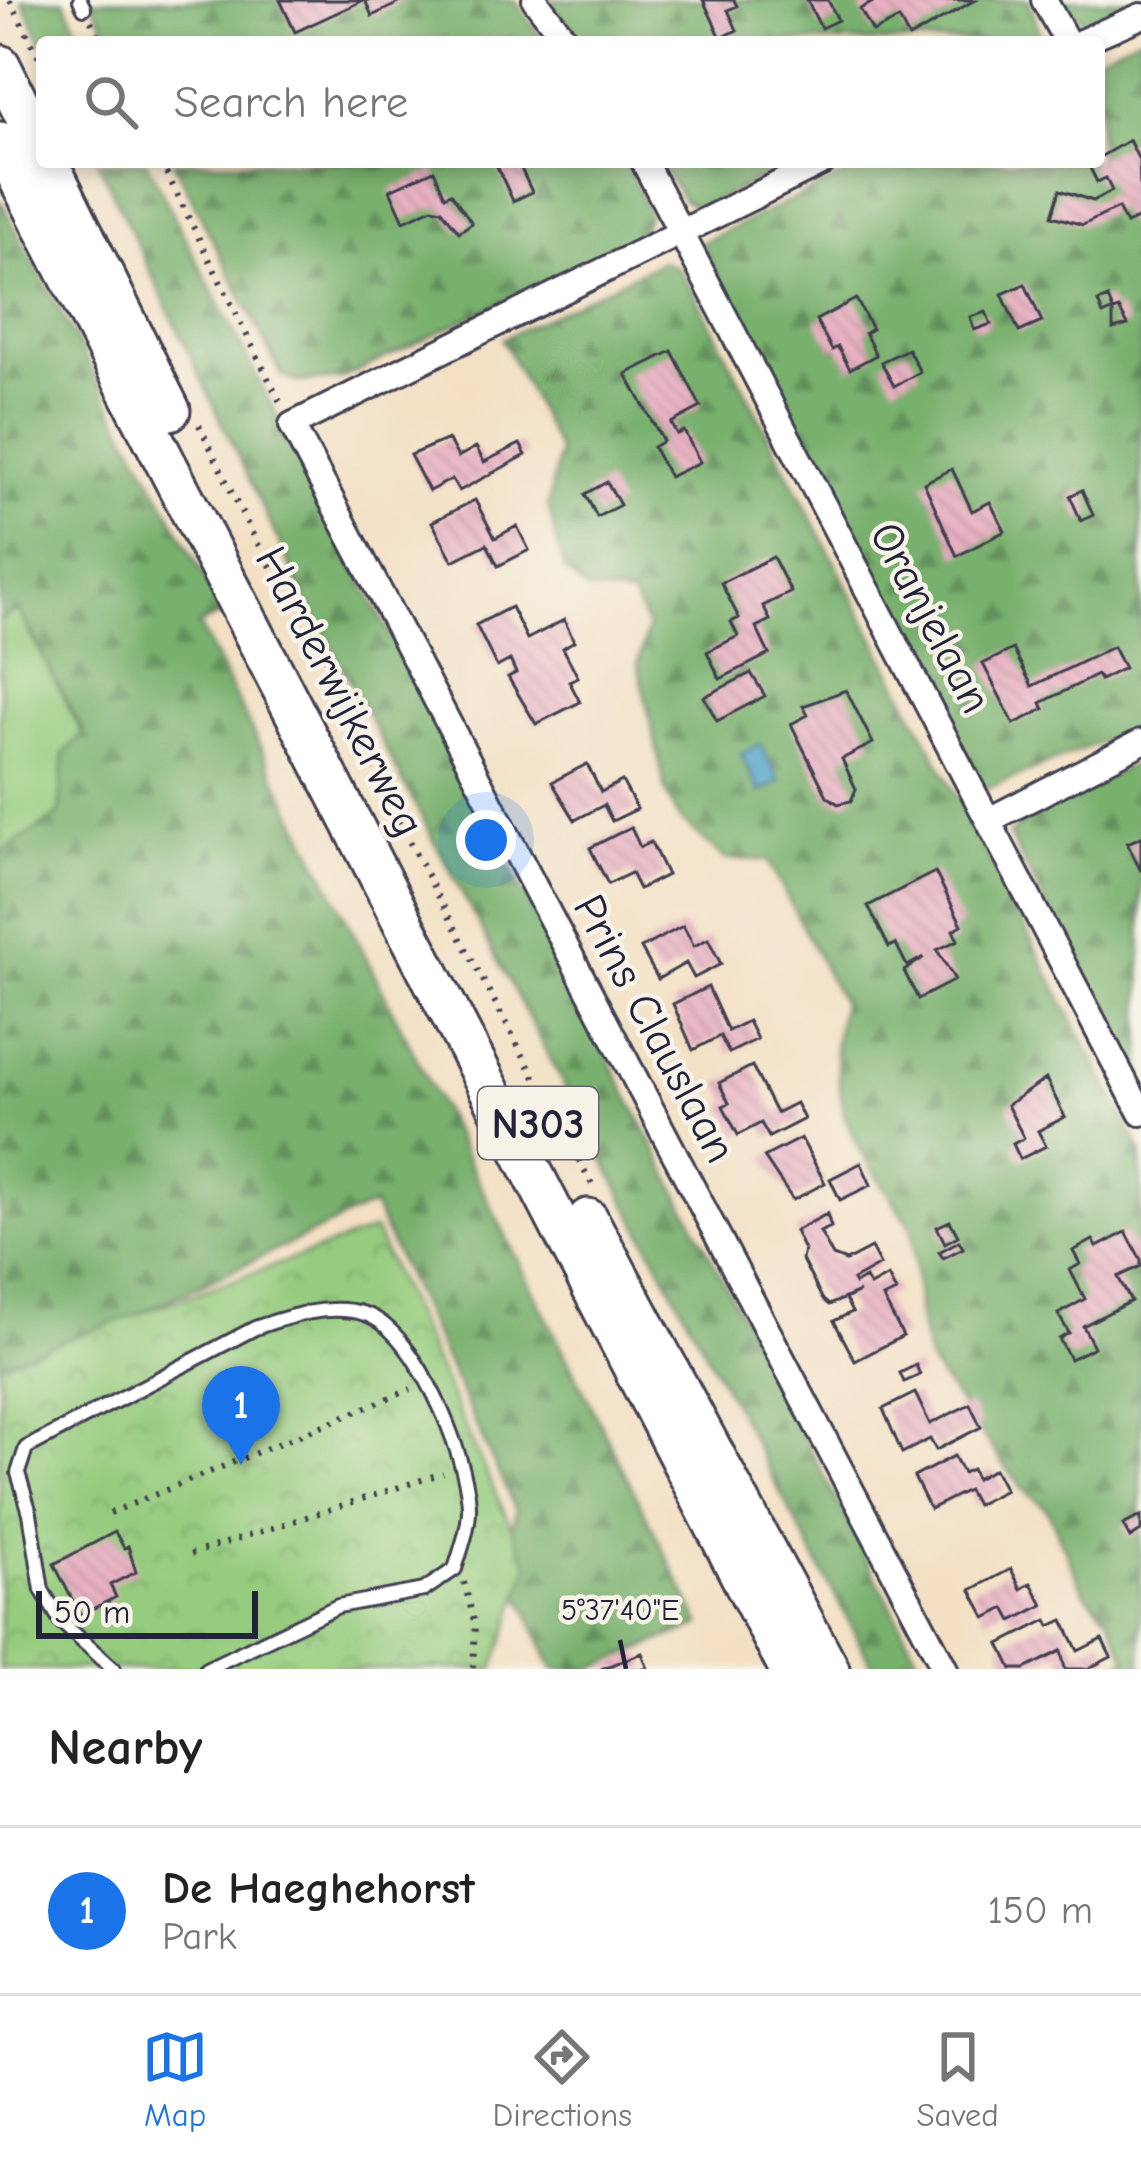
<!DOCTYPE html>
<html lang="en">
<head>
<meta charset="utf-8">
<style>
  body { margin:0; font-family:"Comic Neue",sans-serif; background:#f2f2f2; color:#222 }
  .scale { position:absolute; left:36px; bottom:30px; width:222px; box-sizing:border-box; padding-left:12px; border:6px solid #22223b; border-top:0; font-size:33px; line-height:42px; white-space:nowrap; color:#22223b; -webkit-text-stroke:9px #f7f3e8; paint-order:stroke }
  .you { position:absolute; left:486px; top:840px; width:42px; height:42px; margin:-30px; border:9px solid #fff; border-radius:50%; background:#1a73e8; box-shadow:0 0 0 18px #1a73e833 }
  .badge { display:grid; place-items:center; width:78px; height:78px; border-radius:50%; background:#1a73e8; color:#fff; font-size:39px; font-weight:700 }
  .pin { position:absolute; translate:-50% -99px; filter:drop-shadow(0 3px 6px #0008) }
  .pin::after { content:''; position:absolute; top:63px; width:42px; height:36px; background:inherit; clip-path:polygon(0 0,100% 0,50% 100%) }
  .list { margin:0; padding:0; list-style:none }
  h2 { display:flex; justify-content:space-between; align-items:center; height:156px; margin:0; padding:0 48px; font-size:51px }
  h2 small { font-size:39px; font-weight:400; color:#767676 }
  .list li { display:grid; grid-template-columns:78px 1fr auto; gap:36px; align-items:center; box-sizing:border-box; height:168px; padding:0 48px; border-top:3px solid #e0e0e0 }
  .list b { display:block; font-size:45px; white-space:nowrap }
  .list p { margin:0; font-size:39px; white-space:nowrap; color:#767676 }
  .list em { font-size:39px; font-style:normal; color:#767676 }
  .icon { flex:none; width:66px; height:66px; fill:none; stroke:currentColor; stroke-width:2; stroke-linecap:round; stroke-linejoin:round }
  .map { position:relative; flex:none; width:1141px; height:1669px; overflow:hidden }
  .search { position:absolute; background:#fff; box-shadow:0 6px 18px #0003; left:36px; right:36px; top:36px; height:132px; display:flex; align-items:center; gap:30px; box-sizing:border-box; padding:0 42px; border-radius:12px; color:#767676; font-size:45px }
  .sheet { height:324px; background:#fff }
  nav { display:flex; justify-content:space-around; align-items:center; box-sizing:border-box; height:168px; border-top:3px solid #e0e0e0; background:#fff; font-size:33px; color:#767676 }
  nav a { display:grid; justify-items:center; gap:6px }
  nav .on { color:#1a73e8 }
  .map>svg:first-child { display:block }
  .green { fill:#95cc7e; stroke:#5c775c; stroke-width:3 }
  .forest { fill:url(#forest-firs); stroke:#4d6954; stroke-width:3 }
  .park { fill:url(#park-crowns); stroke:#5c775c; stroke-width:3 }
  .water { fill:#53a4cd; stroke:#3a6384; stroke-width:3 }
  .building { fill:url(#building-back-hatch) }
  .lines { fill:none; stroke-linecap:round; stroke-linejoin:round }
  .service-casing { stroke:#413e50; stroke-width:18 }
  .minor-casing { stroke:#413e50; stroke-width:30 }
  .primary-casing { stroke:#413e50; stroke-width:45 }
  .path { stroke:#413e50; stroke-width:6; stroke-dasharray:3 9; stroke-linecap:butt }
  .service { stroke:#fff; stroke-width:12 }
  .minor { stroke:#fff; stroke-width:24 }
  .primary { stroke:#fff; stroke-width:39 }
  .ticks { fill:none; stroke:#22223b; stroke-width:4.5 }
  .labels { text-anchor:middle; stroke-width:9; stroke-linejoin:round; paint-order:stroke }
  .shield { fill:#f7f3e8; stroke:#62616f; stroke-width:3 }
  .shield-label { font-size:42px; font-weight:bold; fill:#22223b }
  .street-label { font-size:45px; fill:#22223b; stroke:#f7f3e8 }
  .ticks-label { font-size:30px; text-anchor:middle; fill:#22223b; stroke:#f7f3e8; stroke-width:9; stroke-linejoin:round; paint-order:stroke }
</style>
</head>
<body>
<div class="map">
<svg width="1141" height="1669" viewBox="0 0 1141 1669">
  <defs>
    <pattern id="forest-firs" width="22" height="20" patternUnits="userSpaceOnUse" patternTransform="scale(3)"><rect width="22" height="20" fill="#78b06d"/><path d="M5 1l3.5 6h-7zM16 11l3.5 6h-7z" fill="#628f5b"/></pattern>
    <pattern id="park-crowns" width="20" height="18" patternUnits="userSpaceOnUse" patternTransform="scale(3)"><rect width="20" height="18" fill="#95cc7e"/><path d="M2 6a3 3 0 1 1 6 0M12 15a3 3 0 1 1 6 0" fill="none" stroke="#80af6e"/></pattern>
    <pattern id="building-back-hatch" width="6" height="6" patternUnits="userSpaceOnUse" patternTransform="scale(3)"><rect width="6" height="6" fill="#e8b1c2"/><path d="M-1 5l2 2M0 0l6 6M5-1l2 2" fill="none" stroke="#c798a8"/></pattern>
  </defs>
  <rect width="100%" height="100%" fill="#f7f3e8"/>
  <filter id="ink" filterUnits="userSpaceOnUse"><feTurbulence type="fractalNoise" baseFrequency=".00833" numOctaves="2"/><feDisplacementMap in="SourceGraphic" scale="24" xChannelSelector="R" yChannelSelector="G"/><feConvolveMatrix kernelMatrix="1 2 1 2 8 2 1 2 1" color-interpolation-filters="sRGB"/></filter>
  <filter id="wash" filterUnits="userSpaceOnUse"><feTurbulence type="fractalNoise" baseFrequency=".004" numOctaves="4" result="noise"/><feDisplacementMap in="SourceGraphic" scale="48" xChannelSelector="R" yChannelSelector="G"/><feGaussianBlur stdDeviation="2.7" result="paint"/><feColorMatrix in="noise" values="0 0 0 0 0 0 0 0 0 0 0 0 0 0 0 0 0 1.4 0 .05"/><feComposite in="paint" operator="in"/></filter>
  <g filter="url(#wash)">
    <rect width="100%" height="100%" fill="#f3e0c4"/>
    <path class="green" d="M 18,609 L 83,735 C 48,763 73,798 58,815 C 45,830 17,843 0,853 L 0,620 Z"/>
    <path class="forest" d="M 22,0 L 64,0 L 84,42 L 42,43 Z
      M 91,0 L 515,0 L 544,42 L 112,42 Z
      M 549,0 L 1029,0 L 1041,36 L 1039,42 L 580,42 Z
      M 1060,0 L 1141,0 L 1141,1 L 1089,25 Z
      M 1141,36 L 1141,725 L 984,790 L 701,243 L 873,162 L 1099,162 L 1099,56 Z
      M 98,162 L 146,162 L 923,1668 L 874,1669 L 306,599 Z
      M 173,162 L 626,162 L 648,214 L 641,235 L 341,379 L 298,382 L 282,376 Z
      M 659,162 L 797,162 L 698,208 L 683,200 Z
      M 0,200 L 224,613 L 199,625 L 701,1625 L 591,1669 L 553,1669 L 503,1557 L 516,1511 L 373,1205 L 0,1378 L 0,853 L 59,815 L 64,754 L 83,734 L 19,610 L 0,620 Z
      M 663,261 L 678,268 L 696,296 L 1141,1151 L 1141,1669 L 1111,1669 L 1127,1659 L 1109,1618 L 1084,1592 L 1047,1509 L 1023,1490 L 929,1362 L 919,1321 L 912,1228 L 864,1157 L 843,1113 L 835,1043 L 842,1003 L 768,860 L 725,859 L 679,818 L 666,792 L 638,663 L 648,627 L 632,596 L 587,590 L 564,569 L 548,505 L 559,452 L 502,339 Z
      M 1141,761 L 1141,1087 L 1009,835 L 1042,806 Z"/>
    <path class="park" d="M 374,1230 L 529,1566 L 494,1669 L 0,1669 L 0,1363 Z"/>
    <path class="water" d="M 760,744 L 780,782 L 760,792 L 741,754 Z"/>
    <g id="blocks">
      <path class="building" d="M 280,0 L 364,0 L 295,32 Z
        M 365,0 L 405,0 L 372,16 Z
        M 703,0 L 734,0 L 737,6 L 728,10 L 737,30 L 721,38 Z
        M 807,0 L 828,0 L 838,20 L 821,28 Z
        M 877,0 L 975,0 L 909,38 L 899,19 L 873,32 L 860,9 Z
        M 1129,140 L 1139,160 L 1141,217 L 1126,224 L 1118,208 L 1083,225 L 1052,216 L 1060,190 L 1093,201 L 1112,191 L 1106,178 L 1097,182 L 1088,164 Z
        M 495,162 L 518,162 L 532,192 L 513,201 Z
        M 434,170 L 445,196 L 451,193 L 472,223 L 459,232 L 442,210 L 432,208 L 404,221 L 390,190 Z
        M 1025,284 L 1042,322 L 1019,332 L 1002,294 Z
        M 1108,298 L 1113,310 L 1103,315 L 1098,302 Z
        M 856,299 L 872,329 L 865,333 L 876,355 L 850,369 L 838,347 L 832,350 L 816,320 Z
        M 1119,309 L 1128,325 L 1113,329 L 1113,311 Z
        M 986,312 L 991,324 L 974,330 L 970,317 Z
        M 908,349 L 920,372 L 894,386 L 881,362 Z
        M 672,351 L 701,407 L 671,423 L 677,434 L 684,431 L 700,462 L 669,477 L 653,447 L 663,441 L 626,374 Z
        M 448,439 L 458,457 L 476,447 L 484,462 L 520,444 L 526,455 L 459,491 L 452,479 L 429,491 L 410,455 Z
        M 952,469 L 972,511 L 990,502 L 1005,531 L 957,556 L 924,483 Z
        M 607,482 L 620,505 L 597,517 L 585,494 Z
        M 1082,490 L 1093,515 L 1081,521 L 1070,496 Z
        M 475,500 L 495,538 L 517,526 L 529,550 L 498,566 L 487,544 L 453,561 L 432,522 Z
        M 773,557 L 791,592 L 763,606 L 770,620 L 756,627 L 769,654 L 720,679 L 707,652 L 738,636 L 731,622 L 739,618 L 721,583 Z
        M 511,607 L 527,639 L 564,620 L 574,641 L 563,648 L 578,677 L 569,681 L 580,702 L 536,724 L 508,677 L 516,673 L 510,660 L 497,667 L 476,625 Z
        M 1113,647 L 1124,668 L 1100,680 L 1097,675 L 1041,703 L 1044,709 L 1014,724 L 983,664 L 1013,649 L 1032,686 Z
        M 751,673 L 765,696 L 717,721 L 704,697 Z
        M 846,690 L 873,743 L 842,759 L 856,789 L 851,801 L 838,804 L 827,796 L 791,724 L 808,715 L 803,706 Z
        M 587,764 L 601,792 L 622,781 L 637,809 L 612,821 L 604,805 L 575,820 L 552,782 Z
        M 631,827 L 640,847 L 651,842 L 667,875 L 639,889 L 631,873 L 608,884 L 590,848 Z
        M 1141,837 L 1141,871 L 1127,843 Z
        M 935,872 L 962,925 L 953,930 L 958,940 L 937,950 L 955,980 L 918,999 L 904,971 L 924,957 L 907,966 L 896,944 L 889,947 L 868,906 Z
        M 683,926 L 694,946 L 708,939 L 721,964 L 694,978 L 686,963 L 658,979 L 641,948 Z
        M 708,987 L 728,1031 L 748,1021 L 757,1039 L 729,1053 L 720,1036 L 693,1050 L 673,1004 Z
        M 752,1066 L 776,1113 L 796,1103 L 804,1119 L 769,1137 L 761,1123 L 738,1135 L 723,1106 L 729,1103 L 719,1083 Z
        M 1046,1079 L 1065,1117 L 1038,1131 L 1046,1146 L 1020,1159 L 1013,1144 L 1024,1138 L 1007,1105 Z
        M 801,1138 L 825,1183 L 793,1200 L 764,1157 Z
        M 861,1163 L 871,1185 L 840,1200 L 830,1179 Z
        M 827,1214 L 831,1227 L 820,1232 L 833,1256 L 846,1261 L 871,1248 L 880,1265 L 853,1280 L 855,1284 L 865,1278 L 870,1286 L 888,1276 L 896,1292 L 883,1298 L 903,1336 L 855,1361 L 834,1321 L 852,1312 L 845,1299 L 859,1292 L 829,1305 L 823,1300 L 802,1260 L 804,1250 L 795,1231 Z
        M 950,1221 L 958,1236 L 945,1243 L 937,1227 Z
        M 1126,1232 L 1141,1260 L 1141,1266 L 1118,1277 L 1131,1301 L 1083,1326 L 1094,1347 L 1070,1359 L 1059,1339 L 1069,1333 L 1058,1314 L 1085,1299 L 1070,1270 L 1080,1264 L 1073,1251 L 1093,1240 L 1097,1247 Z
        M 959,1241 L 963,1248 L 943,1258 L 939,1252 Z
        M 916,1365 L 920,1375 L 904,1382 L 900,1373 Z
        M 915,1393 L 930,1424 L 970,1404 L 981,1427 L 936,1450 L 930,1439 L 902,1453 L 883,1409 Z
        M 954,1456 L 963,1473 L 972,1469 L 976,1479 L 994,1469 L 1005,1490 L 976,1505 L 968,1490 L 930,1509 L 914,1477 Z
        M 1141,1516 L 1141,1531 L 1130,1538 L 1123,1525 Z
        M 115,1532 L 124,1548 L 128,1546 L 136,1572 L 110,1585 L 116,1597 L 80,1615 L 54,1564 Z
        M 1011,1569 L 1021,1589 L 1031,1583 L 1043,1605 L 1012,1621 L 1005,1608 L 986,1618 L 971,1590 Z
        M 1047,1620 L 1050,1626 L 1063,1620 L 1078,1651 L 1102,1639 L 1111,1657 L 1087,1669 L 1065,1669 L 1061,1651 L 1025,1669 L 1012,1669 L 1000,1644 Z
        M 642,1653 L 648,1669 L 601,1669 Z"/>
    </g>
  </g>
  <g filter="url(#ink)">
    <use href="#blocks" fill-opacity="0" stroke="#413e50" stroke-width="3"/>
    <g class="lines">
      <defs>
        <path id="service" d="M 80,0 L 84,8
          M 114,1669 L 61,1622 L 42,1590 L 30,1513 L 18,1473 L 26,1448 L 255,1328 C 289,1316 330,1303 365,1314 C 416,1330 466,1454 469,1505 C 470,1526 461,1549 455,1569 L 424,1590 L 338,1606 L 206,1669"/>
        <path id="minor" d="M 535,0 L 567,42
          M 1044,0 L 1067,42
          M 1081,42 L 1141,16
          M 644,162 L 1141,1113
          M 823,162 L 292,425 L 945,1669
          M 991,819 L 1141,742"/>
        <path id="primary" d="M 0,65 L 42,150
          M 0,142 L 789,1669
          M 48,162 L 170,410
          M 588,1219 L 829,1669"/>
      </defs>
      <use href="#service" class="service-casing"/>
      <use href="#minor" class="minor-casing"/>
      <use href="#primary" class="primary-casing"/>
      <path class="path" d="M 10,0 L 42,63
        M 91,21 L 101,42
        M 161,162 L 282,406
        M 199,425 C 224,474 246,527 275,573 C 315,638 351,698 372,772 L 595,1190
        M 110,1513 L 411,1389
        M 191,1554 L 443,1473
        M 464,1582 L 475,1625 L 473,1669"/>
      <use href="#service" class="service"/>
      <use href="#minor" class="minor"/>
      <use href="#primary" class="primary"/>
    </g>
  </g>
  <path class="ticks" d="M 620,1640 L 626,1669"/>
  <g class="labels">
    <rect class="shield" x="478" y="1087" width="120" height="72" rx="9"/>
    <g class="shield-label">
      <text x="538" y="1138">N303</text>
    </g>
    <g class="street-label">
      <text transform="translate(932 617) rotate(62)" y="16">Oranjelaan</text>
      <text transform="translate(341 691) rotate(63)" y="16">Harderwijkerweg</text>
      <text transform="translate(656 1028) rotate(62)" y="16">Prins Clauslaan</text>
    </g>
  </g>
  <g class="ticks-label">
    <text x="620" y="1620">5°37'40"E</text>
  </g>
</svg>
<div class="scale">50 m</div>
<div class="you"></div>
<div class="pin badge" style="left:241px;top:1465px">1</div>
<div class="search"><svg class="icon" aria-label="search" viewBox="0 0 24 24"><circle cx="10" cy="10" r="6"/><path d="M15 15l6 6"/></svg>Search here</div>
</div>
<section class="sheet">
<h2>Nearby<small></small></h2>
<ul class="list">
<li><span class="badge">1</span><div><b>De Haeghehorst</b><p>Park</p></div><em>150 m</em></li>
</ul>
</section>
<nav>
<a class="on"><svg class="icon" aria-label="map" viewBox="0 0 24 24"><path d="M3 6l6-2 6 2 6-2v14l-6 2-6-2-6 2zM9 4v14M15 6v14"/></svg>Map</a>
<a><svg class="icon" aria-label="directions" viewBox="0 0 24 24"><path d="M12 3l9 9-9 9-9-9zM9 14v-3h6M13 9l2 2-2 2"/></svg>Directions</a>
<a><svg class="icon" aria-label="saved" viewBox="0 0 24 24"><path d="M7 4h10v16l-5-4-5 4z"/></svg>Saved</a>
</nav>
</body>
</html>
